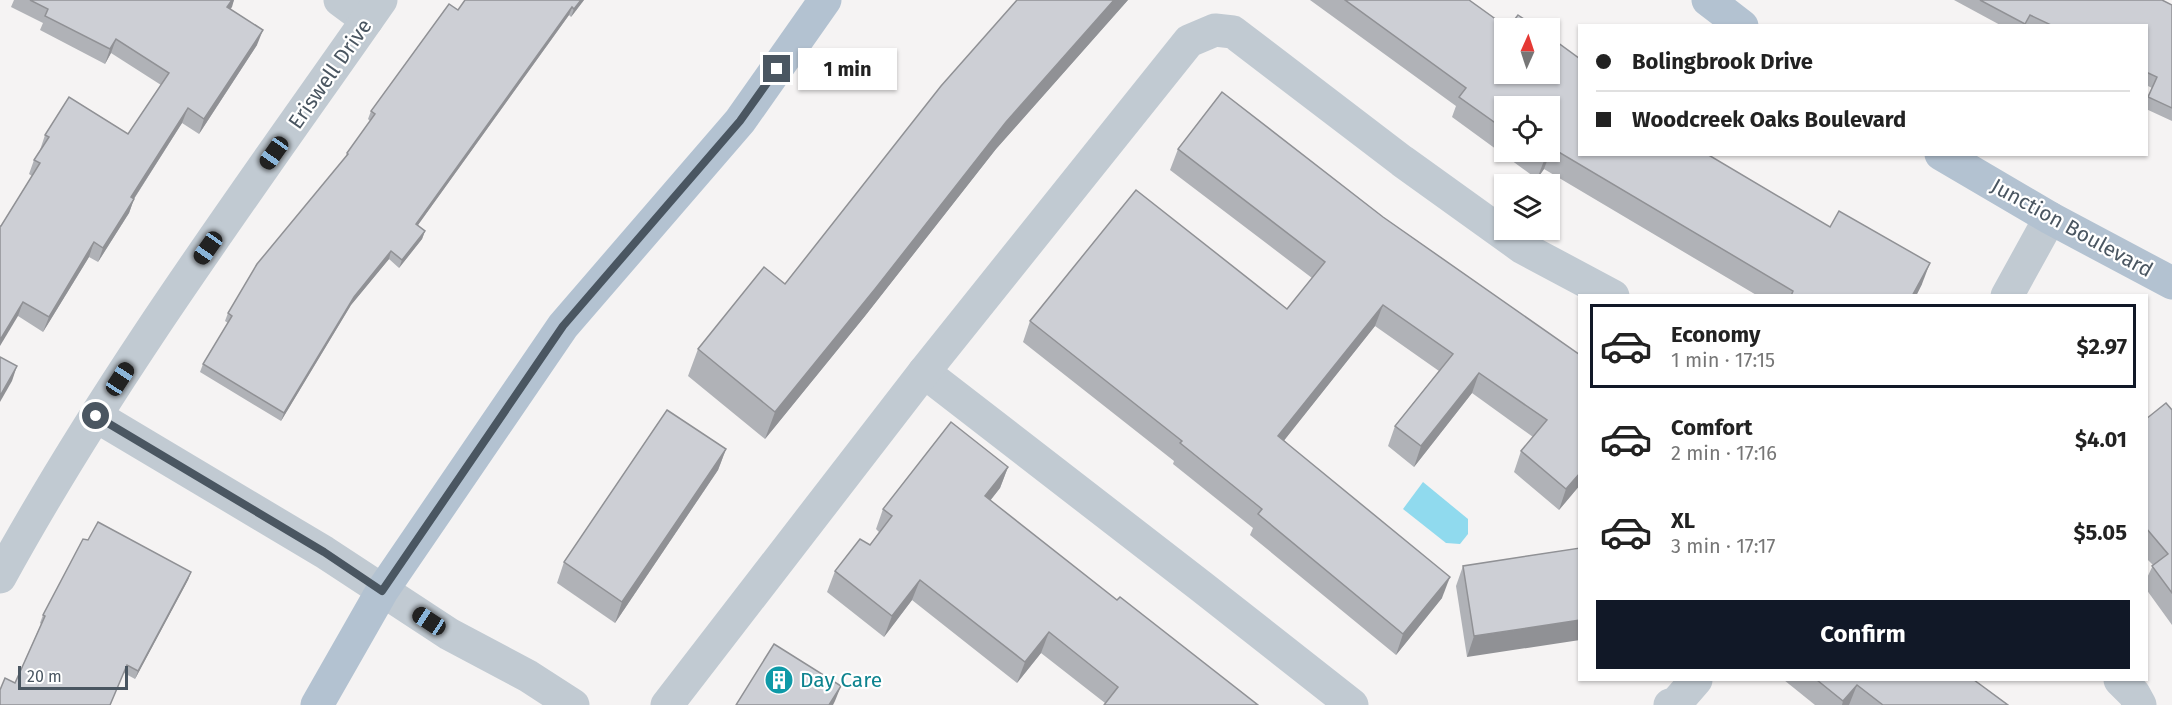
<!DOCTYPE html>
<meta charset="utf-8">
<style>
body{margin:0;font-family:"Fira Sans",sans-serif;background:#f6f6f6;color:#222;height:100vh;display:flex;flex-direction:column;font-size:22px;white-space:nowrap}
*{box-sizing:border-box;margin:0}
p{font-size:20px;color:#767676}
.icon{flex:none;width:33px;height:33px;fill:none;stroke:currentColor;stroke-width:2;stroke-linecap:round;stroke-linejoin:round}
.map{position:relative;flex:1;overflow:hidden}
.details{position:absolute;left:1578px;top:294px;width:570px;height:387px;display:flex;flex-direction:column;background:#fff;border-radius:0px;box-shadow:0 2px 4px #0004}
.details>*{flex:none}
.hud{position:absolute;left:1578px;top:24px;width:570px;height:132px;border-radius:0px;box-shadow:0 2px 4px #0004;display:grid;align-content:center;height:132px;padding:0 18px;background:#fff}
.needle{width:39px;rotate:3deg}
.controls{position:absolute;left:1494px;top:18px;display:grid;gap:12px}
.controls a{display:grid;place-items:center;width:66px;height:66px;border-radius:0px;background:#fff;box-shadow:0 2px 4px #0004;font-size:30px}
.scale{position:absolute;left:18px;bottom:15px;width:110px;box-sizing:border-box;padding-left:6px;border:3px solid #4a5661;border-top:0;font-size:16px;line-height:21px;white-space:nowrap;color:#4a5661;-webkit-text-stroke:4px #fff;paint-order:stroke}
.end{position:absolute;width:27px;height:27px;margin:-14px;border:8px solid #4a5661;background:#fff;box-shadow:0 0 0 3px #fff}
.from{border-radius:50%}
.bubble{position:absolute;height:42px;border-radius:0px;background:#fff;box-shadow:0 2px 4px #0004;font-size:20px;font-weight:700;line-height:42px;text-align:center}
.car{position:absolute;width:18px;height:36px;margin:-18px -9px;border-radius:8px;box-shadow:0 0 4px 2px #0007;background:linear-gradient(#222 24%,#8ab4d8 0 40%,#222 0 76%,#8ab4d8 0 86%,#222 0)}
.hud b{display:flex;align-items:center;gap:21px;height:57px;font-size:22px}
.hud b+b{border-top:2px solid #e0e0e0}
.hud i{width:15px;height:15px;background:#222}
ul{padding:10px 0 0;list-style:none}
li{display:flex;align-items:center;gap:18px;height:84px;margin:0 12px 9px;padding:0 6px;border:3px solid transparent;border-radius:0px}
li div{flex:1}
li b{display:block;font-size:22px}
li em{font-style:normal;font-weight:700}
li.on{border-color:#111827}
li>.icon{width:54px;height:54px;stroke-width:1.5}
.cta{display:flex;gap:12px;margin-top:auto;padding:12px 18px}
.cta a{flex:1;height:69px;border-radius:0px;background:#111827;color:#fff;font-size:24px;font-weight:700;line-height:69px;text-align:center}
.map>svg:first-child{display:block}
.water{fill:#90daee}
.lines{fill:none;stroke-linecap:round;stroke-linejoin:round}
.minor{stroke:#c1cad2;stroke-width:33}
.major{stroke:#b3c2d1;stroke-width:33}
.wall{fill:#b0b2b7;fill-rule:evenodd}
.shaded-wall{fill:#909195}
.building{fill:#cdcfd5;stroke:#909195;stroke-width:1.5}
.route{stroke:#4a5661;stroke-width:8}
.labels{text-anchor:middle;stroke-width:4.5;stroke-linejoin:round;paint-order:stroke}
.street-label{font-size:21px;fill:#4a5661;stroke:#fff}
.culture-label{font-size:21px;fill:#0d838f;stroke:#fff;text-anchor:start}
</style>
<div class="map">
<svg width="2172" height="705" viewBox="0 0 2172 705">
<rect width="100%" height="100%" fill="#f5f3f3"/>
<!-- water -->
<path class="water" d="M1423,482L1468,519V534L1460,544L1446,543L1403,509Z"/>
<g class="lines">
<!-- minor -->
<g class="minor">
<path d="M340,0L367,20"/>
<path d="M2007,296L2050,218"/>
<path d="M924,372L1202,587L1352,705"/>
<path d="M96,416L324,552L449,634L528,676L573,705"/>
<path d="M0,577C111,375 249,189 381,0"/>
<path d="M2120,680L2134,694L2140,705"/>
<path d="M667,705L924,372L1189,41L1215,30L1233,32L1402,161L1523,248L1613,296"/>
<path d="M1670,705L1676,703L1696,680"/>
</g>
<!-- major -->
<g class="major">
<path d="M1708,0L1742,26"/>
<path d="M1941,154L2050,218L2172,283"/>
<path d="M317,705L382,591L563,326L740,121L825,0"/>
</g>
</g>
<!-- wall -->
<g class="wall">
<path d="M14,0H234L230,9L257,45L199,134L182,123L134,199L129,213L98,262L89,257L43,332L18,316L1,226L32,176L29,174L34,160L40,150L45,135L128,134L161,85L111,53L105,64L40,30L43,23L11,7Z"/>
<path d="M584,0L571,17L569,15L417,226L425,231L422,239L399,268L389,259L351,305L281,421L200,372L203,364L228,323L225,321L228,313L345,158L347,153L370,121L368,119L371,111L458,10Z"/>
<path d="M1017,0H1128L996,149L865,316L765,439L688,376L698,349L785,284Z"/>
<path d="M1310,0H1469L1580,154L1922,284L1916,296H1758L1544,169L1537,179L1452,117L1456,106ZM1504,106L1550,152H1504Z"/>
<path d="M1954,0H2162L2172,5V121L2146,109V101L2152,88L2146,85V26H2002Z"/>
<path d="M1178,149L1383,217L1580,355V485L1559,510L1514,472L1521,451L1533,437L1472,393L1414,467L1388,446L1395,426L1439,371L1375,326L1284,440L1442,598L1396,655L1250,535L1253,528L1173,464L1174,461L1023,342L1030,321L1287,309L1312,278L1170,170Z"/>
<path d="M2172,410V625L2146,589V580L2153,565L2146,558V419Z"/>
<path d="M726,449L718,470L615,623L557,583L564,562Z"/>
<path d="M1008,467L1000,488L990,501L1117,600L1258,705L1105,703L1041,653L1017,683L912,600L884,637L827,592L835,571L870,545L879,532L876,529L883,509Z"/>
<path d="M1580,548L1467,657L1456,586L1463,566Z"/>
<path d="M191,572L188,580L135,679L124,673L15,683L41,624L40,623L43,615Z"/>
<path d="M1784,680H1974L2008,705H1815Z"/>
</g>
<!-- shaded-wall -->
<g class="shaded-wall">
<path d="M232,0H234L232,7L222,21L227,7Z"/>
<path d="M581,0H584L571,17L574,9Z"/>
<path d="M1114,0H1128L996,149L865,316L765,439L775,412L1006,122Z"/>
<path d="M572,7L569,15L413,232L416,224Z"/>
<path d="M263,30L257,45L199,134L204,119Z"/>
<path d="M116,39L111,53L105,64L110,49Z"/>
<path d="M188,108L182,123L126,211L131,197Z"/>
<path d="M1552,148L1544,169L1537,179L1545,158Z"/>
<path d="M134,199L129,213L98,262L103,248Z"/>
<path d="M425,231L422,239L399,268L402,260Z"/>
<path d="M94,242L89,257L43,332L49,317Z"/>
<path d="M391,251L389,259L351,305L281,421L284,413L354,297Z"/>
<path d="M1930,263L1922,284L1916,296H1912Z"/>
<path d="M23,302L18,316L0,346V340Z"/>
<path d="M1383,305L1375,326L1271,457L1278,436Z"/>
<path d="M17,366L12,381L0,402V396Z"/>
<path d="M1479,373L1472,393L1414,467L1421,446Z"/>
<path d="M726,449L718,470L615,623L622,602Z"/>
<path d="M1008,467L1000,488L977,517L985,496Z"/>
<path d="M1580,473V485L1559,510L1566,489Z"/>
<path d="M191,572L188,580L135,679L138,671Z"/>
<path d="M1450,577L1442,598L1396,655L1403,634Z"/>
<path d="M920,580L912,600L884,637L892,616Z"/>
<path d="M1580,620V640L1467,657L1474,636Z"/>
<path d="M1049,632L1041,653L1017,683L1025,662Z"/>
<path d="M1857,685L1849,705H1842L1843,701Z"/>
<path d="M841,686L835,701L833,705H829Z"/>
</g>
<!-- building -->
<g class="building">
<path d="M30,0H232L227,7L263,30L204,119L188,108L131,197L134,199L103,248L94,242L49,317L23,302L0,340V226H1L40,163L34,160L49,137L45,135L69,97L128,134L169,73L116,39L110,49L45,16L48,9Z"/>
<path d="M465,0H581L574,9L572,7L416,224L425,231L402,260L391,251L354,297L284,413L203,364L232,316L228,313L257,264L348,154L347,153L375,114L371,111L449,4L458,10Z"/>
<path d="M1017,0H1114L1006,122L875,289L775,412L698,349L764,267L785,284L941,86Z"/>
<path d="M1345,0H1469L1508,28H1504V74H1550V37L1580,59V154H1707L1830,227L1839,211L1930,263L1912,296H1791L1793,291L1552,148L1550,151V106H1504V129L1459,97L1466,88Z"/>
<path d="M1980,0H2162L2172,5V108L2148,97L2157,77L2146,72V26H2053L2030,15L2025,24Z"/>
<path d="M1518,15L1537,28H1508Z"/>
<path d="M1222,92L1383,217L1580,355V473L1566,489L1521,451L1547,420L1479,373L1421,446L1395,426L1453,354L1383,305L1278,436L1450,577L1403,634L1258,514L1262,509L1180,443L1182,441L1030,321L1136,190L1287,309L1325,262L1178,149Z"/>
<path d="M1536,152H1549L1545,158Z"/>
<path d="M0,357L17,366L0,396Z"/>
<path d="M2166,403L2172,410V593L2152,566L2168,554L2146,528V419Z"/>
<path d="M667,410L726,449L622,602L564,562Z"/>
<path d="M951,422L1008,467L985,496L1117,600L1120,597L1258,705H1104L1118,687L1049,632L1025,662L920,580L892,616L835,571L860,539L870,545L892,516L883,509Z"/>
<path d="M98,522L191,572L138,671L127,665L110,705H0V690L5,678L15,683L45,616L43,615L83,539L88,540Z"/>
<path d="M1580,548V620L1474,636L1463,566Z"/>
<path d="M774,644L841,686L829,705H736Z"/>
<path d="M1817,680H1974L2008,705H1883L1857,685L1843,701Z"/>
</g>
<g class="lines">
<!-- route -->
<path class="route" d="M96,416L324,552L382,591L563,326L740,121L777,69"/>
</g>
<!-- icons -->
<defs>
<g id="building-disc" transform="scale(1.5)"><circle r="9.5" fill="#0f9aa8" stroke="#fff"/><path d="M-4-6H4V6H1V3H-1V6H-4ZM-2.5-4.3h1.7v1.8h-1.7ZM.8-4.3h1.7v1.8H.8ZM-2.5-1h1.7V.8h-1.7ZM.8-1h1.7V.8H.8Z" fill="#fff"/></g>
</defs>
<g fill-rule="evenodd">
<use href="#building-disc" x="779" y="680"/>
</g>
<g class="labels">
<!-- street labels -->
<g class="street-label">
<text transform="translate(330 74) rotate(-55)" y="7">Eriswell Drive</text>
<text transform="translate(2072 228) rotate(29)" y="7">Junction Boulevard</text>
</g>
<!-- culture labels -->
<g class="culture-label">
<text x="800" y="687">Day Care</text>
</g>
</g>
</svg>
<div class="controls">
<a><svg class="needle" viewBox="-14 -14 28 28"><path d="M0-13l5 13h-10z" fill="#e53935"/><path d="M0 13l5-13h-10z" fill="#767676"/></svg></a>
<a><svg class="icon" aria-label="locate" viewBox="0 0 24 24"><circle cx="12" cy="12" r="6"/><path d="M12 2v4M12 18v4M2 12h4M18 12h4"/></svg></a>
<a><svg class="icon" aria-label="layers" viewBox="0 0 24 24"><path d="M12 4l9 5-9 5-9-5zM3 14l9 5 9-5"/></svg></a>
</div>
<div class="scale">20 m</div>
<i class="end from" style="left:96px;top:416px"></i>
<i class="end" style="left:777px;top:69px"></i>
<div class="bubble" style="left:798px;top:48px;width:99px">1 min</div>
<i class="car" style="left:274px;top:153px;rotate:215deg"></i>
<i class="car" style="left:208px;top:248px;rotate:215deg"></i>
<i class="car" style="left:120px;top:379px;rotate:33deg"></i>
<i class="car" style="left:429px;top:621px;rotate:303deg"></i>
<div class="hud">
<b><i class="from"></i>Bolingbrook Drive</b>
<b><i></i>Woodcreek Oaks Boulevard</b>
</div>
<section class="details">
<ul>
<li class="on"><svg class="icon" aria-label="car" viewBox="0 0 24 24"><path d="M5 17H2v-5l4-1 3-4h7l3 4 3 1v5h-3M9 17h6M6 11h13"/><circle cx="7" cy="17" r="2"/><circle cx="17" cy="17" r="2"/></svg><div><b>Economy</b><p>1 min · 17:15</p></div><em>$2.97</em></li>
<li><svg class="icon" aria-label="car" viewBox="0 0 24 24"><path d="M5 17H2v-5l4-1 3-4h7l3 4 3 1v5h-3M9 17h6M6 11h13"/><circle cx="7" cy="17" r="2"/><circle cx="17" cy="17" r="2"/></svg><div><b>Comfort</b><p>2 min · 17:16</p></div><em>$4.01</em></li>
<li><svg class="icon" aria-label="car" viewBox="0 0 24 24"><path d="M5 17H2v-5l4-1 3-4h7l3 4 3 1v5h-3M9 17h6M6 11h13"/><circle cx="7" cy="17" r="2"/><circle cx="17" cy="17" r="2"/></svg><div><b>XL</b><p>3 min · 17:17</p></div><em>$5.05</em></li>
</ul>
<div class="cta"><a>Confirm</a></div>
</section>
</div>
